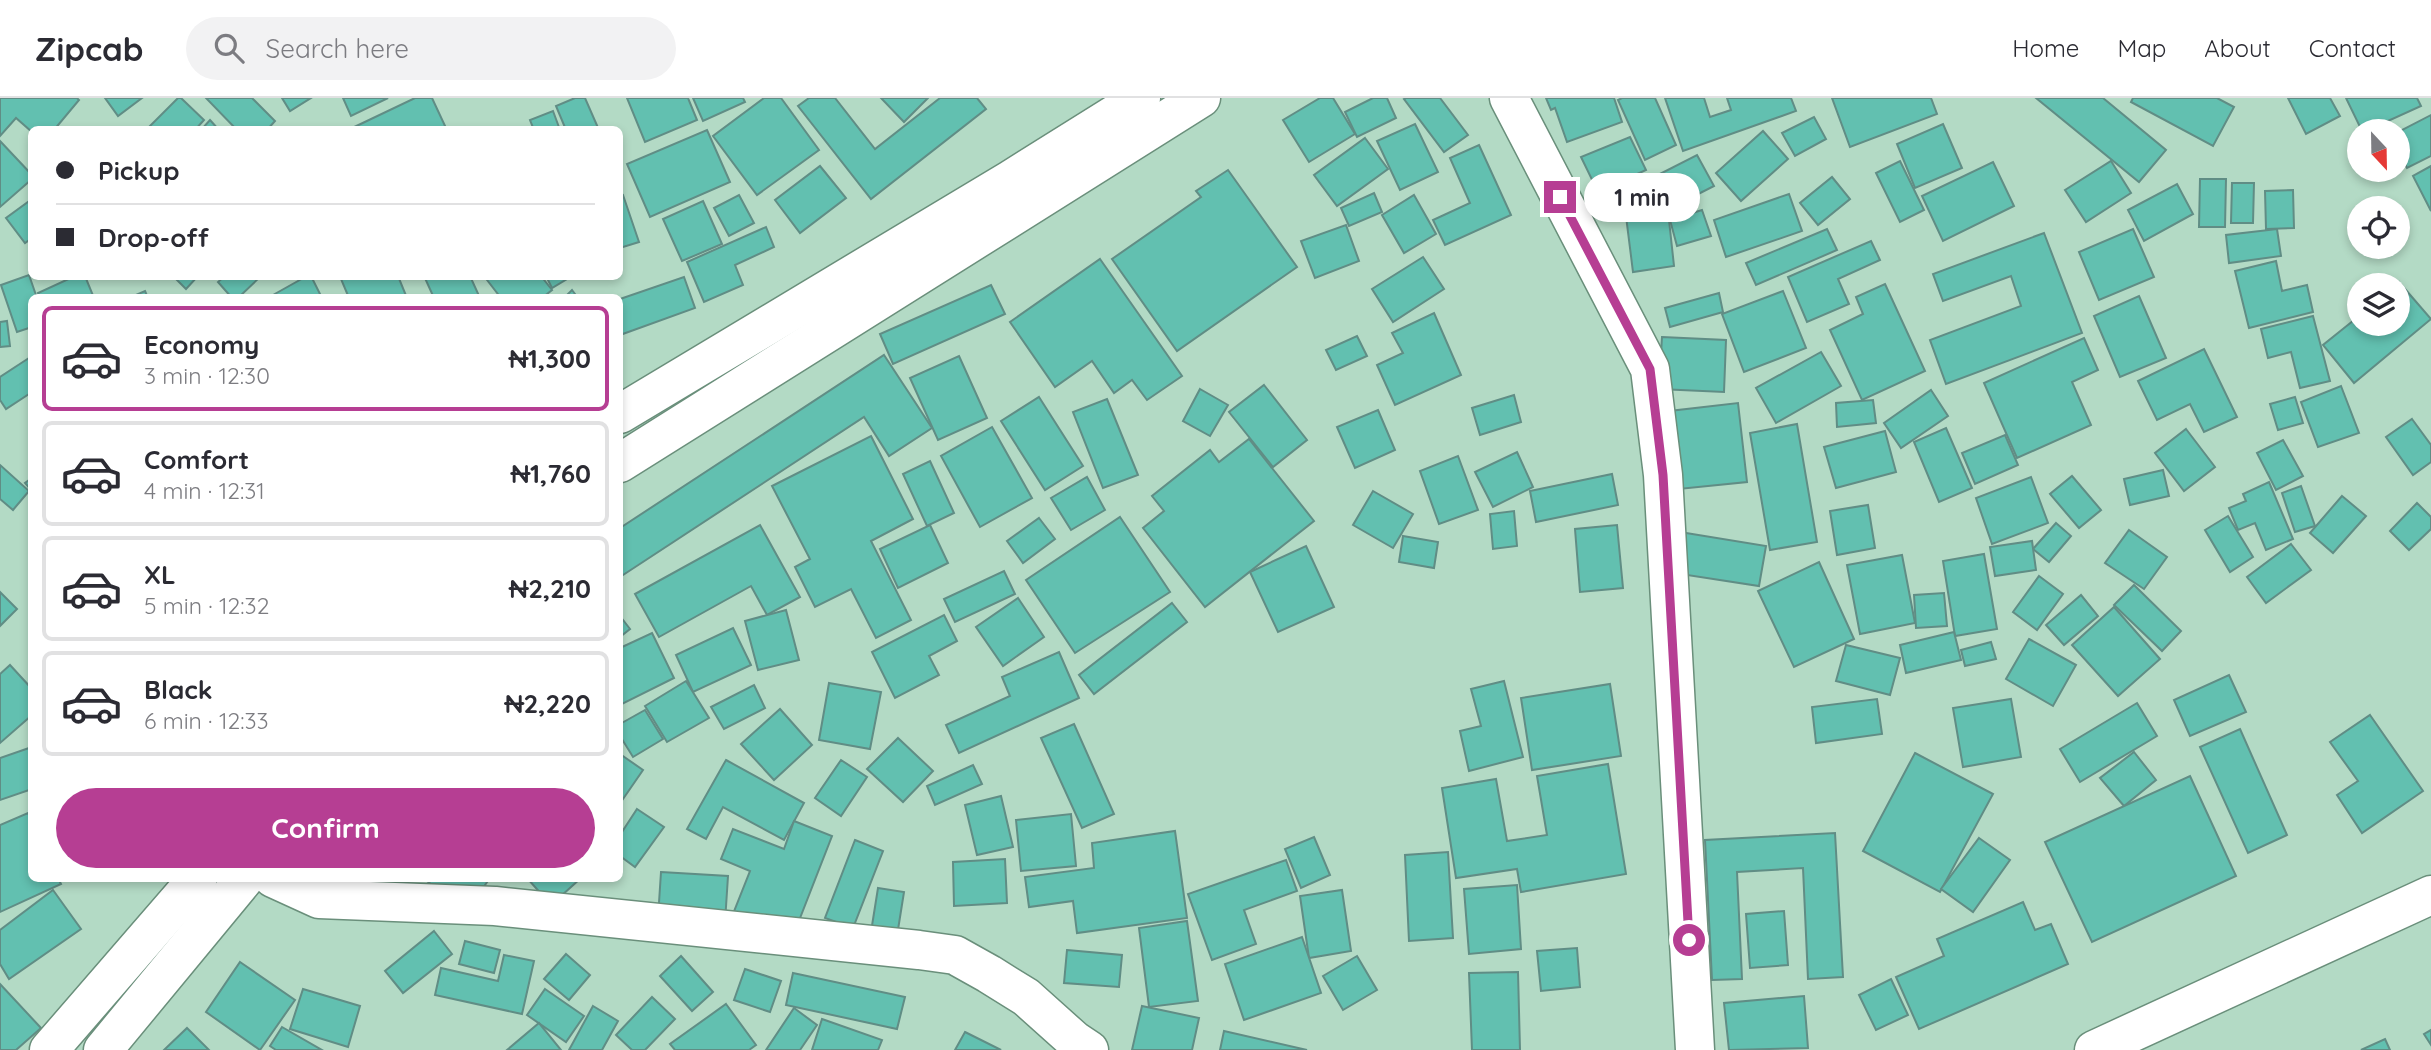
<!DOCTYPE html>
<meta charset="utf-8">
<style>
body{margin:0;font-family:Quicksand,sans-serif;background:#f2f2f3;color:#2b2b33;height:100vh;display:flex;flex-direction:column;font-size:26px;white-space:nowrap}
*{box-sizing:border-box;margin:0}
p{font-size:23px;color:#7c7c81}
.icon{flex:none;width:38px;height:38px;fill:none;stroke:currentColor;stroke-width:2;stroke-linecap:round;stroke-linejoin:round}
.map{position:relative;flex:1;overflow:hidden}
.panel{position:absolute;left:28px;top:196px;width:595px;height:588px;display:flex;flex-direction:column;background:#fff;border-radius:10px;box-shadow:0 4px 10px #0003}
.panel>*{flex:none}
.hud{position:absolute;left:28px;top:28px;width:595px;height:154px;border-radius:10px;box-shadow:0 4px 10px #0003;display:grid;align-content:center;height:154px;padding:0 28px;background:#fff}
.needle{width:46px;rotate:158deg}
.fabs{position:absolute;left:2347px;top:21px;display:grid;gap:14px}
.fabs a{display:grid;place-items:center;width:63px;height:63px;border-radius:50%;background:#fff;box-shadow:0 4px 10px #0003;font-size:35px}
.end{position:absolute;width:32px;height:32px;margin:-16px;border:9px solid #b63e93;background:#fff;box-shadow:0 0 0 4px #fff}
.from{border-radius:50%}
.bubble{position:absolute;height:49px;border-radius:24px;background:#fff;box-shadow:0 4px 10px #0003;font-size:23px;font-weight:800;line-height:49px;text-align:center}
.hud b{display:flex;align-items:center;gap:24px;height:66px;font-size:26px}
.hud b+b{border-top:2px solid #e1e1e2}
.hud i{width:18px;height:18px;background:#2b2b33}
ul{padding:12px 0 0;list-style:none}
li{display:flex;align-items:center;gap:21px;height:105px;margin:0 14px 10px;padding:0 14px;border:4px solid #e1e1e2;border-radius:10px}
li div{flex:1}
li b{display:block;font-size:26px}
li em{font-style:normal;font-weight:800}
li.current{border-color:#b63e93}
li>.icon{width:63px;height:63px;stroke-width:1.5}
.action{display:flex;gap:14px;margin-top:auto;padding:14px 28px}
.action a{flex:1;height:80px;border-radius:42px;background:#b63e93;color:#fff;font-size:28px;font-weight:800;line-height:80px;text-align:center}
header{display:flex;align-items:center;gap:42px;box-sizing:border-box;height:98px;padding:0 35px;background:#fff;border-bottom:2px solid #e1e1e2}
header strong{font-size:33px}
nav{display:flex;gap:38px;margin-inline-start:auto;font-size:24px}
.search{width:490px;height:63px;background:#f2f2f3;display:flex;align-items:center;gap:18px;box-sizing:border-box;padding:0 24px;border-radius:38px;color:#7c7c81;font-size:26px}
.map>svg:first-child{display:block}
.building{fill:#62c0b0;stroke:#608d85;stroke-width:2}
.lines{fill:none;stroke-linecap:round;stroke-linejoin:round}
.minor-casing{stroke:#6a8f7b;stroke-width:41}
.minor{stroke:#fff;stroke-width:38}
.route{stroke:#b63e93;stroke-width:9}
</style>
<header>
<strong>Zipcab</strong>
<div class="search"><svg class="icon" aria-label="search" viewBox="0 0 24 24"><circle cx="10" cy="10" r="6"/><path d="M15 15l6 6"/></svg>Search here</div>
<nav><a>Home</a><a>Map</a><a>About</a><a>Contact</a></nav>
</header>
<div class="map">
<svg width="2431" height="952" viewBox="0 0 2431 952">
<rect width="100%" height="100%" fill="#b3dac5"/>
<!-- building -->
<g class="building">
<path d="M0,0H77L79,2L54,32H32V34L16,20L0,38Z"/>
<path d="M105,0H142L118,18Z"/>
<path d="M178,0H181L204,22L195,32H146Z"/>
<path d="M206,0H252L275,23L267,32H237Z"/>
<path d="M282,0H311L290,13Z"/>
<path d="M343,0H388L351,18Z"/>
<path d="M415,0H432L446,30L348,32Z"/>
<path d="M575,0H585L599,32H566L556,8Z"/>
<path d="M627,0H688L697,22L645,44Z"/>
<path d="M693,0H743L745,4L703,23Z"/>
<path d="M764,0H781L819,52L757,97L713,38Z"/>
<path d="M809,0H835L875,51L940,0H977L986,11L871,101L798,8Z"/>
<path d="M881,0H928L904,24Z"/>
<path d="M1320,0H1333L1355,36L1309,64L1283,22Z"/>
<path d="M1373,0H1387L1396,20L1357,39L1345,14Z"/>
<path d="M1406,0H1440L1468,37L1444,54L1404,1Z"/>
<path d="M1546,0H1614L1622,24L1567,44L1555,10L1551,12Z"/>
<path d="M1622,0H1655L1676,47L1645,62L1618,2Z"/>
<path d="M1665,0H1704L1710,19L1731,12L1727,0H1791L1796,13L1683,53Z"/>
<path d="M1832,0H1931L1937,16L1850,49Z"/>
<path d="M2036,0H2103L2166,52L2139,84Z"/>
<path d="M2133,0H2217L2234,9L2213,48L2131,4Z"/>
<path d="M2288,0H2330L2340,18L2306,36Z"/>
<path d="M2346,0H2417L2421,8L2366,33H2362Z"/>
<path d="M553,13L560,32H534L530,22Z"/>
<path d="M2431,17V58L2407,70L2398,53V34Z"/>
<path d="M1814,19L1826,41L1795,58L1782,35Z"/>
<path d="M210,22L219,32H201Z"/>
<path d="M1415,26L1438,74L1400,92L1377,43Z"/>
<path d="M1943,26L1962,70L1915,90L1897,46Z"/>
<path d="M707,32L730,84L650,119L627,66Z"/>
<path d="M1763,33L1788,61L1741,103L1716,75Z"/>
<path d="M1630,39L1646,72L1598,94L1581,59Z"/>
<path d="M1365,40L1388,71L1337,108L1314,77Z"/>
<path d="M0,43L32,77V81L0,109Z"/>
<path d="M1479,47L1511,117L1445,147L1433,122L1470,105L1450,60Z"/>
<path d="M1697,57L1714,88L1669,111L1652,80Z"/>
<path d="M1900,63L1924,112L1900,124L1876,75Z"/>
<path d="M2111,63L2131,95L2086,124L2065,92Z"/>
<path d="M1993,64L2014,108L1943,143L1922,98Z"/>
<path d="M820,68L846,100L800,135L775,102Z"/>
<path d="M2431,68V113L2413,78Z"/>
<path d="M1228,72L1297,169L1177,253L1112,161L1201,99L1196,93Z"/>
<path d="M1832,79L1850,101L1818,127L1800,105Z"/>
<path d="M2200,81H2226L2225,129H2199Z"/>
<path d="M2232,85H2254L2253,125H2231Z"/>
<path d="M2177,86L2193,116L2144,143L2128,112Z"/>
<path d="M2293,92L2294,130L2266,131L2265,93Z"/>
<path d="M1374,95L1382,114L1349,128L1341,110Z"/>
<path d="M1789,96L1802,133L1726,159L1714,122Z"/>
<path d="M623,97L639,144L620,150V98Z"/>
<path d="M739,97L754,125L729,138L714,110Z"/>
<path d="M1414,97L1436,136L1404,155L1382,117Z"/>
<path d="M32,101V140L25,145L6,120Z"/>
<path d="M703,103L722,146L682,163L663,121Z"/>
<path d="M1702,112L1711,138L1677,148L1670,122Z"/>
<path d="M1668,113L1674,168L1633,174L1626,118Z"/>
<path d="M1346,127L1359,163L1315,180L1301,143Z"/>
<path d="M766,129L774,149L735,167L743,187L704,204L687,164Z"/>
<path d="M1827,131L1837,152L1756,187L1746,165Z"/>
<path d="M2133,131L2154,179L2099,202L2079,154Z"/>
<path d="M2277,131L2281,158L2229,165L2226,137Z"/>
<path d="M2044,135L2082,235L1946,286L1930,242L2021,208L2011,178L1943,203L1933,176Z"/>
<path d="M1871,143L1880,162L1838,181L1849,206L1807,224L1788,179Z"/>
<path d="M1423,159L1444,191L1393,224L1372,191Z"/>
<path d="M1100,161L1182,278L1147,302L1132,282L1114,295L1092,263L1055,289L1010,224Z"/>
<path d="M2276,163L2282,193L2307,187L2313,214L2249,230L2235,173Z"/>
<path d="M29,177L37,200H32V229L17,234L1,187Z"/>
<path d="M75,178H85L94,200H40L38,195Z"/>
<path d="M173,178H198L186,191Z"/>
<path d="M225,178H261L238,200H232L218,184Z"/>
<path d="M307,178H311L322,200H275L273,197Z"/>
<path d="M347,178H398L407,200H349L341,181Z"/>
<path d="M424,178H470L480,200H434Z"/>
<path d="M484,178H541L552,192L542,200H501Z"/>
<path d="M546,178H572L552,190Z"/>
<path d="M684,179L695,210L620,237V201Z"/>
<path d="M2399,184L2431,221L2354,285L2323,247L2359,218V226H2398V187H2396Z"/>
<path d="M1885,186L1925,273L1862,302L1830,232L1863,216L1856,199Z"/>
<path d="M991,187L1005,216L893,266L880,236Z"/>
<path d="M572,192L578,200H564Z"/>
<path d="M145,193L148,200H129Z"/>
<path d="M1783,193L1806,250L1744,274L1722,216Z"/>
<path d="M1719,195L1723,214L1670,229L1665,210Z"/>
<path d="M2139,198L2166,260L2120,279L2094,218Z"/>
<path d="M1434,215L1461,277L1395,307L1377,267L1403,255L1392,235Z"/>
<path d="M2313,218L2330,283L2300,290L2291,254L2268,260L2261,231Z"/>
<path d="M7,223L10,248L0,249V224Z"/>
<path d="M1357,238L1367,258L1336,272L1326,252Z"/>
<path d="M1662,239L1726,242L1724,294L1659,291Z"/>
<path d="M2084,240L2098,272L2072,284L2091,327L2017,360L1984,285Z"/>
<path d="M2204,251L2237,319L2204,334L2190,306L2157,322L2138,283Z"/>
<path d="M1821,254L1841,288L1776,325L1756,290Z"/>
<path d="M884,257L932,330L889,358L864,319L620,479V430Z"/>
<path d="M32,258V294L6,311L0,302V279Z"/>
<path d="M959,258L987,320L938,342L910,280Z"/>
<path d="M1264,287L1307,342L1273,369L1229,314Z"/>
<path d="M2341,288L2359,335L2318,349L2301,304Z"/>
<path d="M1200,291L1228,307L1210,338L1183,323Z"/>
<path d="M1931,292L1948,318L1901,350L1884,325Z"/>
<path d="M1514,297L1521,324L1480,337L1472,310Z"/>
<path d="M1039,299L1083,368L1045,392L1001,323Z"/>
<path d="M2295,299L2303,325L2278,332L2270,306Z"/>
<path d="M1107,301L1138,377L1103,390L1073,314Z"/>
<path d="M1873,302L1876,325L1837,329L1836,305Z"/>
<path d="M1738,305L1747,384L1669,392L1661,314Z"/>
<path d="M1378,312L1395,352L1355,370L1337,329Z"/>
<path d="M2412,321L2431,347V364L2413,377L2386,339Z"/>
<path d="M1797,326L1817,444L1770,452L1750,335Z"/>
<path d="M992,329L1032,400L980,429L941,358Z"/>
<path d="M1946,330L1972,390L1939,404L1914,344Z"/>
<path d="M2186,331L2215,369L2184,393L2155,355Z"/>
<path d="M1885,333L1896,374L1836,390L1824,349Z"/>
<path d="M2005,337L2018,367L1975,386L1962,355Z"/>
<path d="M871,338L913,421L871,443L911,522L876,540L851,491L815,509L795,469L810,461L772,388Z"/>
<path d="M1249,341L1314,423L1205,509L1143,430L1164,413L1152,398L1210,352L1219,364Z"/>
<path d="M2283,342L2303,378L2276,392L2257,355Z"/>
<path d="M1517,354L1533,389L1493,409L1475,374Z"/>
<path d="M1458,358L1478,412L1439,426L1420,373Z"/>
<path d="M930,363L954,415L927,428L903,376Z"/>
<path d="M0,367L29,393L13,412L0,401Z"/>
<path d="M2163,372L2169,398L2130,407L2124,381Z"/>
<path d="M1612,376L1618,407L1536,424L1530,393Z"/>
<path d="M2072,378L2101,412L2079,430L2050,396Z"/>
<path d="M1087,379L1105,412L1071,432L1051,400Z"/>
<path d="M2031,379L2048,425L1992,446L1976,400Z"/>
<path d="M32,380V393L25,385Z"/>
<path d="M2269,384L2293,441L2266,452L2255,425L2238,432L2229,410L2246,403L2243,396Z"/>
<path d="M2301,388L2315,428L2295,434L2282,395Z"/>
<path d="M1373,393L1413,416L1393,450L1353,427Z"/>
<path d="M2342,398L2366,418L2333,455L2310,435Z"/>
<path d="M2417,405L2431,419V431L2409,452L2390,433Z"/>
<path d="M1868,407L1875,450L1837,457L1830,413Z"/>
<path d="M1514,413L1517,448L1493,451L1490,416Z"/>
<path d="M2228,418L2253,459L2230,474L2205,432Z"/>
<path d="M1120,419L1170,494L1075,555L1026,482Z"/>
<path d="M1039,420L1055,441L1023,465L1007,443Z"/>
<path d="M2056,425L2071,438L2049,464L2033,451Z"/>
<path d="M760,427L800,499L767,517L751,488L659,539L635,496Z"/>
<path d="M930,427L948,465L898,490L880,451Z"/>
<path d="M1617,427L1623,490L1580,494L1575,431Z"/>
<path d="M2129,432L2167,459L2144,491L2105,465Z"/>
<path d="M1680,434L1766,448L1759,488L1674,475Z"/>
<path d="M1403,438L1438,444L1434,470L1399,464Z"/>
<path d="M2032,443L2036,472L1995,478L1990,449Z"/>
<path d="M2291,446L2311,472L2266,505L2247,479Z"/>
<path d="M1306,448L1334,509L1278,534L1250,474Z"/>
<path d="M1984,456L1997,531L1955,538L1943,463Z"/>
<path d="M1902,457L1915,525L1860,536L1847,467Z"/>
<path d="M1819,464L1854,541L1794,569L1758,493Z"/>
<path d="M1004,473L1015,496L955,524L944,501Z"/>
<path d="M2039,478L2063,496L2037,532L2013,514Z"/>
<path d="M2134,487L2181,533L2162,553L2114,507Z"/>
<path d="M0,494L17,511L0,528Z"/>
<path d="M1944,495L1947,528L1916,530L1914,497Z"/>
<path d="M2081,497L2098,518L2064,547L2046,527Z"/>
<path d="M1018,500L1044,539L1003,568L976,529Z"/>
<path d="M1172,505L1187,524L1094,596L1079,577Z"/>
<path d="M2114,509L2160,561L2118,598L2072,547Z"/>
<path d="M786,512L799,562L758,572L745,523Z"/>
<path d="M944,517L957,543L929,558L939,577L895,600L872,554Z"/>
<path d="M620,518L630,531L620,539Z"/>
<path d="M733,530L751,567L693,594L676,557Z"/>
<path d="M1954,534L1961,562L1906,575L1900,547Z"/>
<path d="M652,535L674,580L620,607V550Z"/>
<path d="M2029,541L2076,567L2053,608L2006,581Z"/>
<path d="M1991,544L1996,561L1965,568L1961,552Z"/>
<path d="M1846,547L1900,560L1890,597L1836,583Z"/>
<path d="M1059,554L1079,600L959,655L946,627L1010,598L1002,579Z"/>
<path d="M10,567L32,591V617L0,645V576Z"/>
<path d="M2229,577L2246,614L2190,638L2174,602Z"/>
<path d="M686,583L709,620L667,644L645,608Z"/>
<path d="M1504,583L1523,659L1469,673L1460,633L1481,628L1471,591Z"/>
<path d="M829,585L881,594L870,651L819,642Z"/>
<path d="M1610,586L1621,658L1532,672L1521,600Z"/>
<path d="M754,587L765,610L724,631L711,609Z"/>
<path d="M1877,601L1882,636L1816,645L1812,609Z"/>
<path d="M2011,601L2021,659L1963,669L1953,610Z"/>
<path d="M2137,605L2157,638L2080,684L2060,651Z"/>
<path d="M780,611L812,647L774,682L741,646Z"/>
<path d="M645,612L663,641L633,659L620,638V626Z"/>
<path d="M2370,617L2423,693L2362,735L2337,697L2358,683L2330,644Z"/>
<path d="M1074,626L1114,716L1082,730L1041,640Z"/>
<path d="M2240,631L2287,737L2248,755L2200,649Z"/>
<path d="M898,640L933,673L903,704L867,671Z"/>
<path d="M32,649V691L0,702V660Z"/>
<path d="M2134,654L2156,682L2124,708L2100,680Z"/>
<path d="M1915,655L1993,696L1940,794L1863,753Z"/>
<path d="M620,656L643,672L623,701L620,698Z"/>
<path d="M726,662L804,705L784,742L723,709L706,741L687,731Z"/>
<path d="M841,662L867,679L841,718L815,700Z"/>
<path d="M1608,666L1626,776L1521,794L1517,771L1456,780L1442,690L1496,681L1507,743L1547,737L1537,678Z"/>
<path d="M973,667L982,686L935,707L927,688Z"/>
<path d="M2190,678L2236,778L2092,844L2045,744Z"/>
<path d="M1001,698L1013,749L977,757L965,707Z"/>
<path d="M637,711L664,729L635,769L620,758V737Z"/>
<path d="M28,715L32,723V780H58L61,786L0,814V727Z"/>
<path d="M1071,716L1076,768L1021,773L1016,722Z"/>
<path d="M794,723L832,738L793,838L733,816L750,773L721,761L733,731L784,751Z"/>
<path d="M1175,733L1187,820L1077,835L1073,803L1029,809L1025,779L1094,770L1092,745Z"/>
<path d="M1835,735L1843,879L1808,881L1803,770L1737,774L1742,881L1712,882L1705,742Z"/>
<path d="M1314,739L1330,777L1301,790L1285,751Z"/>
<path d="M1979,740L2010,762L1973,814L1941,791Z"/>
<path d="M855,742L883,753L853,830L825,820Z"/>
<path d="M1448,754L1453,840L1409,843L1405,757Z"/>
<path d="M1005,761L1007,805L954,808L953,764Z"/>
<path d="M1286,762L1297,793L1244,812L1256,846L1212,862L1188,796Z"/>
<path d="M661,774L728,778L725,824L658,820Z"/>
<path d="M350,780H378L369,794Z"/>
<path d="M423,780H490L475,801L449,800Z"/>
<path d="M527,780H581L551,807Z"/>
<path d="M1517,787L1521,851L1469,856L1464,791Z"/>
<path d="M878,790L904,794L897,838L871,834Z"/>
<path d="M53,792L81,831L9,881L0,866V832Z"/>
<path d="M1342,792L1351,853L1309,860L1300,798Z"/>
<path d="M2023,804L2035,832L2051,826L2068,866L1919,931L1896,879L1944,858L1937,841Z"/>
<path d="M1784,813L1788,867L1750,870L1746,816Z"/>
<path d="M1187,823L1198,903L1149,909L1139,830Z"/>
<path d="M434,833L452,856L403,895L385,873Z"/>
<path d="M1302,839L1321,895L1244,922L1225,866Z"/>
<path d="M465,843L500,852L494,875L459,866Z"/>
<path d="M1577,850L1580,889L1541,893L1537,853Z"/>
<path d="M1067,852L1122,857L1119,889L1064,885Z"/>
<path d="M566,856L590,877L569,902L544,881Z"/>
<path d="M504,857L534,863L522,916L435,897L441,870L498,883Z"/>
<path d="M681,858L713,894L692,913L660,878Z"/>
<path d="M1357,858L1377,892L1343,912L1323,878Z"/>
<path d="M240,864L295,902L260,952L206,914Z"/>
<path d="M745,871L781,883L770,914L734,902Z"/>
<path d="M1518,874L1520,952H1472L1469,875Z"/>
<path d="M793,875L905,899L897,931L786,907Z"/>
<path d="M1891,881L1908,917L1876,932L1859,897Z"/>
<path d="M0,886L41,930L16,952H0Z"/>
<path d="M303,891L360,908L348,949L290,931Z"/>
<path d="M545,891L584,918L566,944L527,917Z"/>
<path d="M1804,898L1808,950L1729,952L1724,905Z"/>
<path d="M652,899L675,921L645,952H632L616,937Z"/>
<path d="M726,906L756,947L749,952H675L670,946Z"/>
<path d="M593,908L618,923L602,952H569Z"/>
<path d="M1142,908L1199,920L1192,952H1132Z"/>
<path d="M794,910L817,927L800,952H766Z"/>
<path d="M822,921L882,942L878,952H812Z"/>
<path d="M539,925L561,952H507Z"/>
<path d="M282,929L322,952H276L270,948Z"/>
<path d="M187,930L209,952H164Z"/>
<path d="M2431,932V947L2424,936Z"/>
<path d="M1224,933L1307,952H1220Z"/>
<path d="M965,934L1001,952H955Z"/>
<path d="M2385,941L2390,952H2361Z"/>
</g>
<g class="lines">
<!-- minor casing -->
<g class="minor-casing">
<g id="minor">
<path d="M1509,0L1650,271L1663,377L1695,952"/>
<path d="M620,316L1010,82L1141,0"/>
<path d="M620,365L1201,0"/>
<path d="M273,780L319,801L495,808L919,852L955,857L989,876L1026,899L1074,942L1089,952"/>
<path d="M49,952L198,780"/>
<path d="M103,952L245,780"/>
<path d="M2094,952L2431,797"/>
</g>
</g>
<!-- minor -->
<use href="#minor" class="minor"/>
</g>
<g class="lines">
<!-- route -->
<path class="route" d="M1560,99L1650,271L1663,377L1689,842"/>
</g>
</svg>
<div class="fabs">
<a><svg class="needle" viewBox="-14 -14 28 28"><path d="M0-13l5 13h-10z" fill="#e53935"/><path d="M0 13l5-13h-10z" fill="#7c7c81"/></svg></a>
<a><svg class="icon" aria-label="locate" viewBox="0 0 24 24"><circle cx="12" cy="12" r="6"/><path d="M12 2v4M12 18v4M2 12h4M18 12h4"/></svg></a>
<a><svg class="icon" aria-label="layers" viewBox="0 0 24 24"><path d="M12 4l9 5-9 5-9-5zM3 14l9 5 9-5"/></svg></a>
</div>
<i class="end from" style="left:1689px;top:842px"></i>
<i class="end" style="left:1560px;top:99px"></i>
<div class="bubble" style="left:1584px;top:75px;width:116px">1 min</div>
<div class="hud">
<b><i class="from"></i>Pickup</b>
<b><i></i>Drop-off</b>
</div>
<section class="panel">
<ul>
<li class="current"><svg class="icon" aria-label="car" viewBox="0 0 24 24"><path d="M5 17H2v-5l4-1 3-4h7l3 4 3 1v5h-3M9 17h6M6 11h13"/><circle cx="7" cy="17" r="2"/><circle cx="17" cy="17" r="2"/></svg><div><b>Economy</b><p>3 min · 12:30</p></div><em>₦1,300</em></li>
<li><svg class="icon" aria-label="car" viewBox="0 0 24 24"><path d="M5 17H2v-5l4-1 3-4h7l3 4 3 1v5h-3M9 17h6M6 11h13"/><circle cx="7" cy="17" r="2"/><circle cx="17" cy="17" r="2"/></svg><div><b>Comfort</b><p>4 min · 12:31</p></div><em>₦1,760</em></li>
<li><svg class="icon" aria-label="car" viewBox="0 0 24 24"><path d="M5 17H2v-5l4-1 3-4h7l3 4 3 1v5h-3M9 17h6M6 11h13"/><circle cx="7" cy="17" r="2"/><circle cx="17" cy="17" r="2"/></svg><div><b>XL</b><p>5 min · 12:32</p></div><em>₦2,210</em></li>
<li><svg class="icon" aria-label="car" viewBox="0 0 24 24"><path d="M5 17H2v-5l4-1 3-4h7l3 4 3 1v5h-3M9 17h6M6 11h13"/><circle cx="7" cy="17" r="2"/><circle cx="17" cy="17" r="2"/></svg><div><b>Black</b><p>6 min · 12:33</p></div><em>₦2,220</em></li>
</ul>
<div class="action"><a>Confirm</a></div>
</section>
</div>
